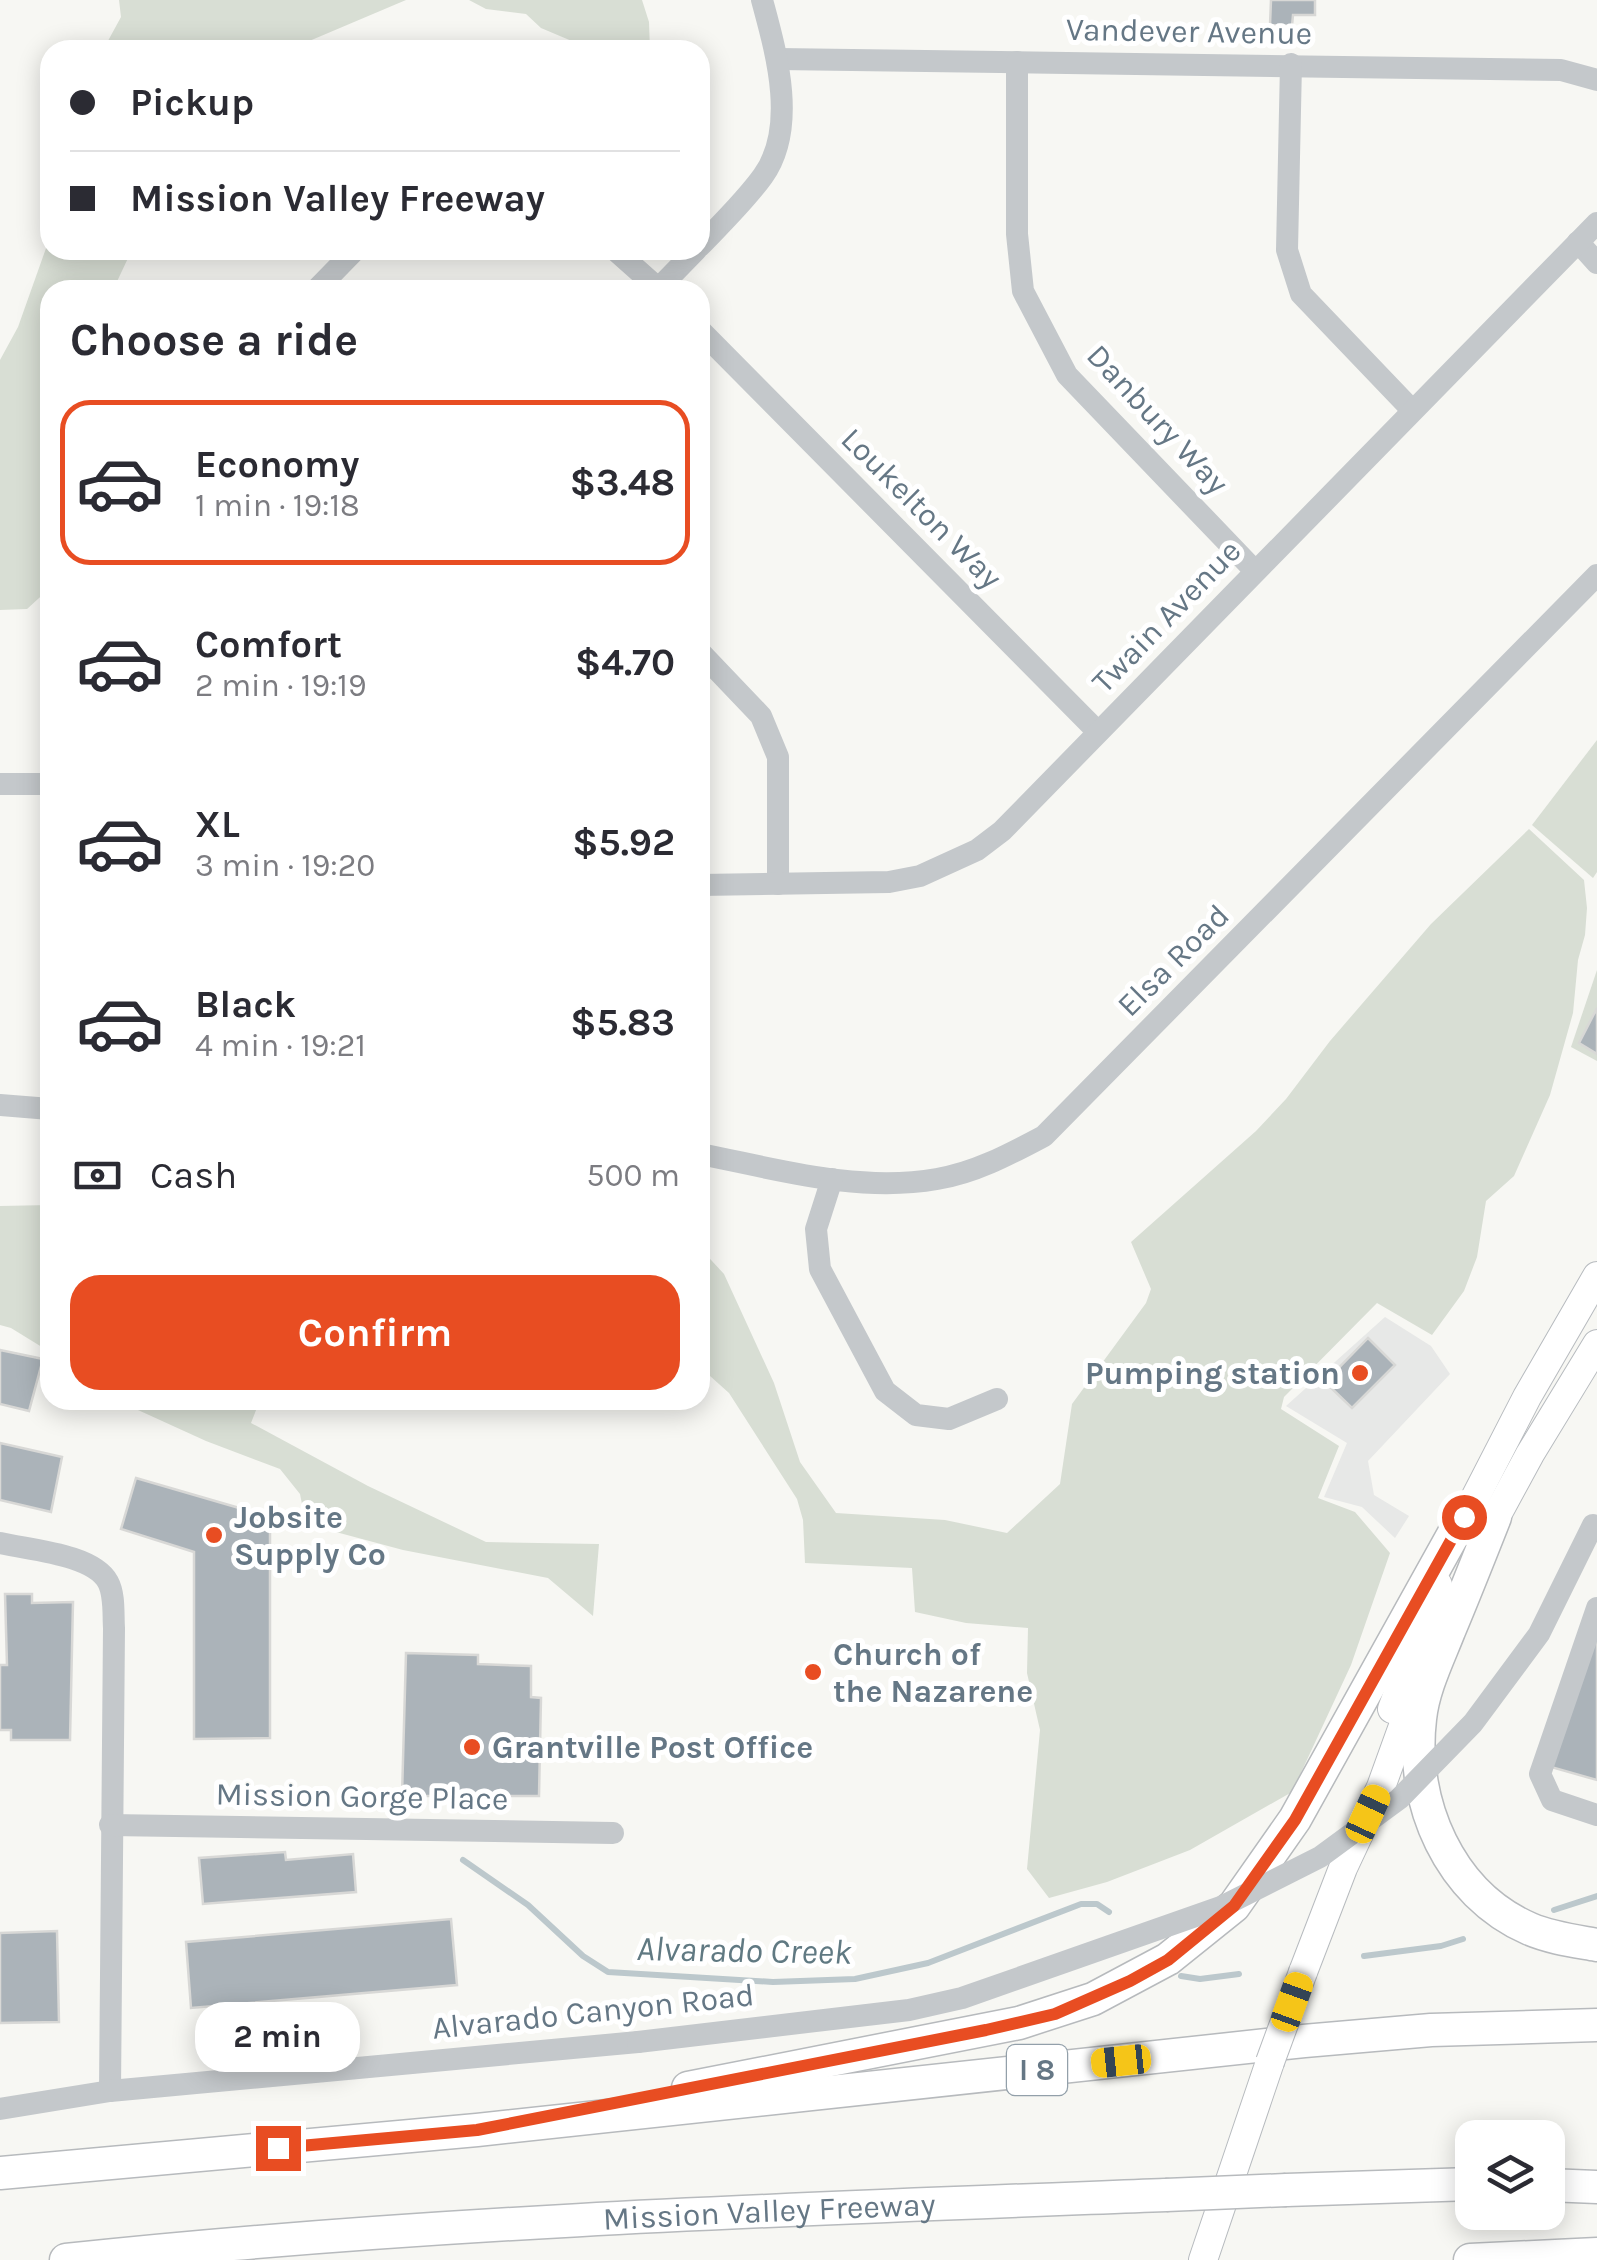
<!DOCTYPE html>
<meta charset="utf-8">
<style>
body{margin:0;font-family:Karla,sans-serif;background:#f2f2f3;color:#2b2b33;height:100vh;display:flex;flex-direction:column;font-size:38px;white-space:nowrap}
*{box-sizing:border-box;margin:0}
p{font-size:32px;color:#7c7c81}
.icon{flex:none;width:55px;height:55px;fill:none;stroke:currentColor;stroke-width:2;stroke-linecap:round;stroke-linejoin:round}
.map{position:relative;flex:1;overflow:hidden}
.drawer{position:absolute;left:40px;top:280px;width:670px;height:1130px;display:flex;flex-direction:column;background:#fff;border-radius:30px;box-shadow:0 5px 25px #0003}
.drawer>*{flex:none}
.guide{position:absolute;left:40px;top:40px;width:670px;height:220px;border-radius:30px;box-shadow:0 5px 25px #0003;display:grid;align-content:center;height:220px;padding:0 30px;background:#fff}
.fabs{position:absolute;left:1455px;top:2120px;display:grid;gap:20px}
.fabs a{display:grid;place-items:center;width:110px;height:110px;border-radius:20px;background:#fff;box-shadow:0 5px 25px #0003;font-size:50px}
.end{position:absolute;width:45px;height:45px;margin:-22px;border:12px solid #e84d22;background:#fff;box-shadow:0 0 0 5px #fff}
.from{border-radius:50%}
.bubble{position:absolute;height:70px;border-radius:30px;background:#fff;box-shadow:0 5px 25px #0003;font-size:32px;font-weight:700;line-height:70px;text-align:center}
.car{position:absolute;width:30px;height:60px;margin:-30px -15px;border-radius:12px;box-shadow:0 0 8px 2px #0007;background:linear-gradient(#f5c518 24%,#345 0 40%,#f5c518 0 76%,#345 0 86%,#f5c518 0)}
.guide b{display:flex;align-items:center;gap:35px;height:95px;font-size:38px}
.guide b+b{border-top:2px solid #e1e1e2}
.guide i{width:25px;height:25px;background:#2b2b33}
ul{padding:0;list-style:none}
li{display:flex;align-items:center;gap:30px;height:165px;margin:0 20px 15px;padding:0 10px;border:5px solid transparent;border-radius:30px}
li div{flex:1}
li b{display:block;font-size:38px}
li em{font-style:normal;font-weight:700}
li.active{border-color:#e84d22}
li>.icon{width:90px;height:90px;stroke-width:1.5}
h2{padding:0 30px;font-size:45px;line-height:120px}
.pay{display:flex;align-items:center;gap:25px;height:110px;padding:0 30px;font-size:38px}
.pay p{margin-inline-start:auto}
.cta{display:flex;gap:20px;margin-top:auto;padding:20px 30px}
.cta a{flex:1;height:115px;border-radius:30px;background:#e84d22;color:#fff;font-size:40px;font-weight:700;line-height:115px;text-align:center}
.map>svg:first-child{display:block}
.built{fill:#e7e8e7}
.green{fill:#d8ded4}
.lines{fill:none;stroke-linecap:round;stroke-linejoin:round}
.stream{stroke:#bcc8cc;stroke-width:6}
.building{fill:#abb3b9;stroke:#d8d8d6;stroke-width:2.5}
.major-casing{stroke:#b7bbbf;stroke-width:30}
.highway-casing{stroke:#b7babd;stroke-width:35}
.minor{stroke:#c4c8cb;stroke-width:22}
.major{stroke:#fff;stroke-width:28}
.highway{stroke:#fff;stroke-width:32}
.major-bridge-casing{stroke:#b7bbbf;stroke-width:30;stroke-linecap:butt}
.highway-bridge-casing{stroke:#b7babd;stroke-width:35;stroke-linecap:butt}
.minor-bridge{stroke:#c4c8cb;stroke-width:22}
.major-bridge{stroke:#fff;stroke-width:28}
.highway-bridge{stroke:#fff;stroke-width:32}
.route{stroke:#e84d22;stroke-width:12}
.poi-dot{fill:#e84d22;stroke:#fff;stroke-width:4}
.labels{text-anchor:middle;stroke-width:10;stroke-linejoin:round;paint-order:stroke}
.shield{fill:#fff;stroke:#93a0aa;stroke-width:2.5}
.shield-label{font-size:30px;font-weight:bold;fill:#657785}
.street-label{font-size:32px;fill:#657785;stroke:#fff}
.poi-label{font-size:32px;font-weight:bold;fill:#657785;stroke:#fff;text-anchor:start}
.water-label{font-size:35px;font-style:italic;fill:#607982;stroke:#fff}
</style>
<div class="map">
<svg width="1597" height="2260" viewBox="0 0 1597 2260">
<rect width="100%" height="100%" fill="#f7f7f3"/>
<!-- built -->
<path class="built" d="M1385,1317L1431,1346L1450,1374L1368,1461L1374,1495L1409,1516L1395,1538L1362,1507L1324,1497L1347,1443L1286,1406Z"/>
<!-- green -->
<g class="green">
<path d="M119,0H406L288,50H103L121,17Z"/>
<path d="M469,0H642L649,22L650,50H593L541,28L526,14L486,9Z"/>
<path d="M50,237V250H136L129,256L113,290H50V588L27,609L0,610V360L18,327Z"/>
<path d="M1597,740V872L1593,878L1532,825Z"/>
<path d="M1529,829L1584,880L1587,908L1585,935L1578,960L1573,1013L1550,1095L1514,1176L1486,1201L1477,1257L1464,1291L1432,1335L1377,1303L1284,1397L1281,1409L1339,1446L1318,1498L1355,1512L1390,1553L1351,1665L1292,1792L1190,1850L1107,1882L1049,1898L1027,1869L1040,1730L1027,1673L1028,1628L966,1623L915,1612L912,1568L805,1563L803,1520L797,1499L729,1393L700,1367V1248L724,1274L774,1383L800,1462L836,1513L945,1520L1007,1533L1060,1484L1072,1404L1146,1303L1151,1289L1131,1242L1256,1131L1286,1099L1330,1041L1431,924Z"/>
<path d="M1597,970V1061L1571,1047Z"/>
<path d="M50,1205V1352L11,1328L0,1325V1206Z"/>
<path d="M116,1400H260L251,1423L368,1486L486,1542L599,1544L593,1616L548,1578L403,1550L306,1524L300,1494L280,1469L206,1441Z"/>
</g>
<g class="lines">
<!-- stream -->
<g class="stream">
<path d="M463,1860L528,1905L583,1956L608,1972L773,1982L855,1979L928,1963L1081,1904H1097L1109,1912"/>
<path d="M1554,1910L1597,1896"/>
<path d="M1364,1956L1441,1946L1463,1939"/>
<path d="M1181,1976L1200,1979L1239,1974"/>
</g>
</g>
<!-- building -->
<g class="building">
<path d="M1271,0H1315V15H1293L1292,26L1270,25Z"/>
<path d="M1597,1008V1054L1579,1043Z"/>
<path d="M1368,1338L1395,1365L1352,1408L1325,1382Z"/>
<path d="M0,1350L43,1359L29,1411L0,1404Z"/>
<path d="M0,1443L62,1457L51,1512L0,1500Z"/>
<path d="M136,1478L270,1517V1738L194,1739V1552L121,1529Z"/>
<path d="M5,1594H32V1603L73,1602L70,1740H11V1730H0V1665H7Z"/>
<path d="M1597,1632V1780L1551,1767Z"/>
<path d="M406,1653L478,1655V1664L531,1666V1697L541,1698L539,1796H402Z"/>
<path d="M285,1852L286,1860L353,1854L356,1892L203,1904L199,1858Z"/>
<path d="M451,1919L457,1985L191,2008L186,1942Z"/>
<path d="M57,1931L59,2022L0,2023V1933Z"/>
</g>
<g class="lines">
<!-- major casing -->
<g class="major-casing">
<g id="major">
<path d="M1456,1535L1527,1397L1597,1276"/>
<path d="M1485,1537L1530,1454L1597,1344"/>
<path d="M1392,1709L1438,1585"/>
<path d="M1303,1972L1343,1868L1381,1787L1416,1690"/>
<path d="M1203,2260L1270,2062"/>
</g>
</g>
<!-- highway casing -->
<g class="highway-casing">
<g id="highway">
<path d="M1495,1517C1480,1555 1465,1593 1449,1631C1438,1659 1423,1689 1420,1719C1410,1802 1449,1894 1530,1929C1551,1938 1575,1941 1597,1945"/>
<path d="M688,2088L1019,2023L1093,1999L1168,1959L1234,1906L1295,1819L1463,1517"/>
<path d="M0,2173L477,2130L1304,2041L1431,2030L1597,2025"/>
<path d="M1548,2185L1597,2187"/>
<path d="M1286,2190L1472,2184"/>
<path id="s1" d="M66,2260C432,2221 799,2209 1166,2195"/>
<path d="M1470,2260L1597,2254"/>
</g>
</g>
<!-- minor -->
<g class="minor">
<path d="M778,59L1561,70L1597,80"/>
<path d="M1017,62V234L1023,291L1067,375L1255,571"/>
<path d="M1291,64L1287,250L1301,294L1411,409"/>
<path d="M1578,242L1597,263"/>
<path d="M700,246C721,224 745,201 763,176C798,127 776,52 762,0"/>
<path d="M615,250L660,290"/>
<path d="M316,290L355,250"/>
<path d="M657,290L696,250"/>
<path d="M700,330L1098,732"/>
<path d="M700,652L761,716L778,757V884"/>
<path d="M0,784H50"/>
<path d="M700,885L889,882L920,876L977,850L1002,831L1597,223"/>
<path d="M0,1105L50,1109"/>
<path d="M700,1154C777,1169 858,1193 937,1179C975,1173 1010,1154 1044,1136L1597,575"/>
<path d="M832,1179L816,1229L820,1269L885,1391L916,1415L949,1419L997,1399"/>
<path d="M0,1543C29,1550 93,1554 108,1582C115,1595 113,1614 114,1628L110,2091"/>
<path d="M1597,1608L1540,1774L1552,1800L1597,1815"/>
<path d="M110,1825L613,1833"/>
<path d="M0,2109L110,2091L638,2042"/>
</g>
<!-- major -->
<use href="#major" class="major"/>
<!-- highway -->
<use href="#highway" class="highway"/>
<!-- major-bridge casing -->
<g class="major-bridge-casing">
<path id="major-bridge" d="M1270,2062L1303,1972"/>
</g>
<!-- highway-bridge casing -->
<g class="highway-bridge-casing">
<path id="highway-bridge" d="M1166,2195L1286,2190"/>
</g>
<!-- minor-bridge -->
<path class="minor-bridge" d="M638,2042L909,2010L962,1998L1221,1907L1320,1857L1399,1799L1473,1723L1539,1634L1593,1525"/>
<!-- major-bridge -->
<use href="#major-bridge" class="major-bridge"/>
<!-- highway-bridge -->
<use href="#highway-bridge" class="highway-bridge"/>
</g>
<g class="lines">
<!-- route -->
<path class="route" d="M278,2148L477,2130L986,2030L1055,2014L1130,1981L1168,1960L1234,1906L1295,1820L1464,1517"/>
</g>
<!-- markers -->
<g class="poi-dot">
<circle cx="1360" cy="1373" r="10"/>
<circle cx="214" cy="1535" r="10"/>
<circle cx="813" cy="1672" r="10"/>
<circle cx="472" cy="1747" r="10"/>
</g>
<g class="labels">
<!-- shield labels -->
<rect class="shield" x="1007" y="2045" width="60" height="50" rx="8"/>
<g class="shield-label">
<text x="1037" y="2080">I 8</text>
</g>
<!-- street labels -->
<g class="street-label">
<text transform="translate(1189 31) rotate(1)" y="11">Vandever Avenue</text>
<text transform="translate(1158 419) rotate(47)" y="11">Danbury Way</text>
<text transform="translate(922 508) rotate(45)" y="11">Loukelton Way</text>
<text transform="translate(1166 616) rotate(-46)" y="11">Twain Avenue</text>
<text transform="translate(1173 960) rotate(-45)" y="11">Elsa Road</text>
<text transform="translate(362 1796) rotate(1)" y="11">Mission Gorge Place</text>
<text transform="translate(593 2011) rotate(-6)" y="11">Alvarado Canyon Road</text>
<text dy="11" stroke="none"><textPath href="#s1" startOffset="705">Mission Valley Freeway</textPath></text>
</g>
<!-- poi labels -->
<g class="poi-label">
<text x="1340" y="1384" text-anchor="end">Pumping station</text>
<text x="234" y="1528">Jobsite<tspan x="234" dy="37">Supply Co</tspan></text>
<text x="833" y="1665">Church of<tspan x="833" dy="37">the Nazarene</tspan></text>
<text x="492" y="1758">Grantville Post Office</text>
</g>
<!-- water labels -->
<g class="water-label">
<text transform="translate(744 1950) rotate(1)" y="12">Alvarado Creek</text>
</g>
</g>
</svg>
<div class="fabs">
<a><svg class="icon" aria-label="layers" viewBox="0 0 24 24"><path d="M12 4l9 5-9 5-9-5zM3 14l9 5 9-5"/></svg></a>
</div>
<i class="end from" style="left:1464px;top:1517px"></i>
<i class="end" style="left:278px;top:2148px"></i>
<div class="bubble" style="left:195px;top:2002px;width:165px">2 min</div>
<i class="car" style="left:1368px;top:1814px;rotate:25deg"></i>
<i class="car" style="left:1292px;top:2002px;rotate:20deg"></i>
<i class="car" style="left:1121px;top:2061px;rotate:264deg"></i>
<div class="guide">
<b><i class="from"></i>Pickup</b>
<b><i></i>Mission Valley Freeway</b>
</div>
<section class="drawer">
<h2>Choose a ride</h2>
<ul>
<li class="active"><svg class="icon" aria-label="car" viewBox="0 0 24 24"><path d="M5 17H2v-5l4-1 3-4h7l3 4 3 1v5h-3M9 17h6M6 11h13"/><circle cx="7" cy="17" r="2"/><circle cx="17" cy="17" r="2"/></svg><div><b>Economy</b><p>1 min · 19:18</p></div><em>$3.48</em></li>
<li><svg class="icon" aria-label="car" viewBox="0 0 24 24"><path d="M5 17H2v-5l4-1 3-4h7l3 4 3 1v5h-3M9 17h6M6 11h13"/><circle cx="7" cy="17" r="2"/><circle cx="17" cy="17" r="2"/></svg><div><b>Comfort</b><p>2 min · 19:19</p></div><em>$4.70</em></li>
<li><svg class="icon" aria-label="car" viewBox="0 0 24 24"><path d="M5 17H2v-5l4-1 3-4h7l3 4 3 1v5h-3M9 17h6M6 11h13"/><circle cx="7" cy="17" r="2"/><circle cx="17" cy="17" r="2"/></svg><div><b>XL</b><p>3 min · 19:20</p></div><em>$5.92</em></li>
<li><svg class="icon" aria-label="car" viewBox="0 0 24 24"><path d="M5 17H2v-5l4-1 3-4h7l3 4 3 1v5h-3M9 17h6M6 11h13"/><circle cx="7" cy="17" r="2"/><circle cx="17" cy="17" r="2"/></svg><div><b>Black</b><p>4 min · 19:21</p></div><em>$5.83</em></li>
</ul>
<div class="pay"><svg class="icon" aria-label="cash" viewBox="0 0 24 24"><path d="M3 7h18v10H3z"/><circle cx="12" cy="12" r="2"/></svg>Cash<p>500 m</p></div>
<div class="cta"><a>Confirm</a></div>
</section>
</div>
